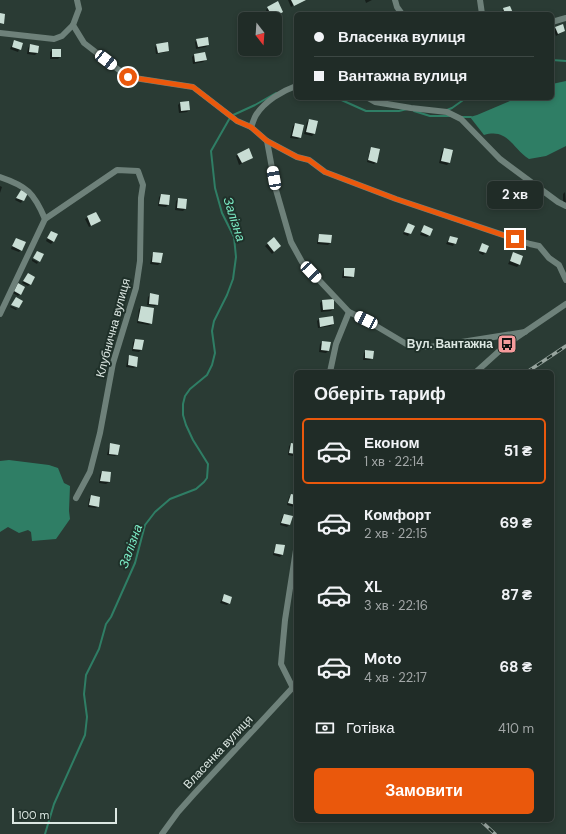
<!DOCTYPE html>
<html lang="uk">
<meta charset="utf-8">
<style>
body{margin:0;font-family:"DM Sans",sans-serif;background:#2d3833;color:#f1f3f6;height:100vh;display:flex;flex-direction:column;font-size:15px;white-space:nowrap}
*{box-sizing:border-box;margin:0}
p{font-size:13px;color:#a2a7a7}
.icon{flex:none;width:22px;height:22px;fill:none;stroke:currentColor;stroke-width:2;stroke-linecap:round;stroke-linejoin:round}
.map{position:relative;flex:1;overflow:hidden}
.side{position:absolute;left:294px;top:370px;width:260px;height:452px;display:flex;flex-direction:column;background:#202c27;border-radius:6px;box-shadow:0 2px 6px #0003,0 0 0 1px #3d4844}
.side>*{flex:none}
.top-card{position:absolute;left:294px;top:12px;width:260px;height:88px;border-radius:6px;box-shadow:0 2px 6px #0003,0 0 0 1px #3d4844;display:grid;align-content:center;height:88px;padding:0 20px;background:#202c27}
.needle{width:26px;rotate:163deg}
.buttons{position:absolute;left:238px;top:12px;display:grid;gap:8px}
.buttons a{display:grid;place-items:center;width:44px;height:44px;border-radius:6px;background:#202c27;box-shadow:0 2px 6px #0003,0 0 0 1px #3d4844;font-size:20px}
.scale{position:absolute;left:12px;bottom:10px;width:105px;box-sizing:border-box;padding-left:4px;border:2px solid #dce7e2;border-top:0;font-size:11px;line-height:14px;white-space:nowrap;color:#dce7e2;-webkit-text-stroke:3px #20312a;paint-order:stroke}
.end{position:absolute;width:18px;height:18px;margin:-9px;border:5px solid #ea580c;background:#fff;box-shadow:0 0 0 2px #fff}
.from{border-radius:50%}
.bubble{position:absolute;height:28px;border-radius:6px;background:#202c27;box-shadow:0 2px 6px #0003,0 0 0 1px #3d4844;font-size:13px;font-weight:700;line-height:28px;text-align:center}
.car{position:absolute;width:12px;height:24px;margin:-12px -6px;border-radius:5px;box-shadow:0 0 3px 1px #0007;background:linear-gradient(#fff 24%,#345 0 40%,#fff 0 76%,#345 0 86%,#fff 0)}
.top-card b{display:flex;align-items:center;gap:14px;height:38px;font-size:15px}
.top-card b+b{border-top:1px solid #3d4844}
.top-card i{width:10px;height:10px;background:#f1f3f6}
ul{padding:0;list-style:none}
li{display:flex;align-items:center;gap:12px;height:66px;margin:0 8px 6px;padding:0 12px;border:2px solid transparent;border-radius:6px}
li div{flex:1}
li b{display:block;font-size:15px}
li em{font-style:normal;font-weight:700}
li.selected{border-color:#ea580c}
li>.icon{width:36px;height:36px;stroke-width:1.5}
h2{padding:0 20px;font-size:18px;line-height:48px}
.pay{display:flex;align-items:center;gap:10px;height:44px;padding:0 20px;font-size:15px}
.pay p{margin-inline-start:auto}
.button{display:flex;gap:8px;margin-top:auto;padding:8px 20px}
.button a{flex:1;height:46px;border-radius:6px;background:#ea580c;color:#fff;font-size:16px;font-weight:700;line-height:46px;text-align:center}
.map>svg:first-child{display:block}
.water{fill:#2f7e65}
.shadow{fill:#0007}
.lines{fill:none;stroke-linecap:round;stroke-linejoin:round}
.stream{stroke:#2f7e65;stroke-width:2}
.building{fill:#c8ddd4}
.street{stroke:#6e817a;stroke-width:6}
.rail-casing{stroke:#98a59f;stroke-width:3.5}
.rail{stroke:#20312a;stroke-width:2;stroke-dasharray:6;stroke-linecap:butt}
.route{stroke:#ea580c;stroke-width:5}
.labels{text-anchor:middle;stroke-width:4;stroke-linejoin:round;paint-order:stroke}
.street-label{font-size:12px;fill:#dce7e2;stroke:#20312a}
.poi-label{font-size:12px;font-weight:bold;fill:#dce7e2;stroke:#20312a;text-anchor:end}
.water-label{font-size:13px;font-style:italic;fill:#7cecc6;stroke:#20312a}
</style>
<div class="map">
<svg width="566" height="834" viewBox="0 0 566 834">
<rect width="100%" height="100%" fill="#2a3b34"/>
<!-- water -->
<g class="water">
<path d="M566,81V146L546,156L529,159C512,148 508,128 484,135L470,117L477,115L517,98H552V84Z"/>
<path d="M9,460L49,465L58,468L64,483L70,486L69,511L70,519L56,539L32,541L31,532L28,530L19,533L8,527L0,532V461Z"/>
</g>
<!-- shadow -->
<g class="shadow">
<path d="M288,0H303L291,7Z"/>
<path d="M365,0H372L366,3Z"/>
<path d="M268,8L282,12L270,19L266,10Z"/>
<path d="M504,9L512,13L511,14H503L502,11Z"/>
<path d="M556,28L564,31L556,36L554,30Z"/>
<path d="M197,40L208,45L206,47L196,49L195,42Z"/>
<path d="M14,41L22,43L18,52L10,49Z"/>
<path d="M30,45L38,46L37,53L35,55L27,54L28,48Z"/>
<path d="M157,45L168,50L166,52L156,54L155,47Z"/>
<path d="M52,50L60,57L58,59H50V52Z"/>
<path d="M204,53L206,60L203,62L193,64L192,57L194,55Z"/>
<path d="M180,103L189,110L187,112L179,113L178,105Z"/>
<path d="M309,120L314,134L312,136L304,134L307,122Z"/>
<path d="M295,124L300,137L298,139L290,138L293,126Z"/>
<path d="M372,148L376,162L374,164L367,162L370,150Z"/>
<path d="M444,149L449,163L447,165L439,163L442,151Z"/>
<path d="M238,154L252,158L239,165L236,156Z"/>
<path d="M0,186L2,187L0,193Z"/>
<path d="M21,191L26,194L21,203L15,200Z"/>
<path d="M565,192L566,203L563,202V194Z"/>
<path d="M161,195L168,205L166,207L158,206L159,197Z"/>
<path d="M178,199L185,209L183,211L175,210L176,201Z"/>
<path d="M96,213L100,221L89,227L85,219Z"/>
<path d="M408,224L413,226L408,236L403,234Z"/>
<path d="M424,226L429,235L427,237L420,235Z"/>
<path d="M49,234L53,242L51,244L46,241Z"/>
<path d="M320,235L330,243L328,245L317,244L318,237Z"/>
<path d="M450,237L457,239L453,246L446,244Z"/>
<path d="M274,239L280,246L272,254L265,246Z"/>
<path d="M14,241L21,250L19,252L11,249Z"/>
<path d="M482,244L485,253L483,255L479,253Z"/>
<path d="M154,253L160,263L158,265L150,264L152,255Z"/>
<path d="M514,253L519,265L517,267L508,264Z"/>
<path d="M32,259L38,262L37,264L32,261Z"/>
<path d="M345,269L353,276L351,278H342L343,271Z"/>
<path d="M28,274L30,284L28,286L22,283Z"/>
<path d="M17,286L20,294L18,296L13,293Z"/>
<path d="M150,295L157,304L155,306L147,305L148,297Z"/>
<path d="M322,301L333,309L331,311L321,312L320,303Z"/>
<path d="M11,306L17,309L16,310L10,307Z"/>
<path d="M141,307L151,323L149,325L137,323L139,309Z"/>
<path d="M319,319L333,324L331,326L318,328L317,321Z"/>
<path d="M135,340L141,350L139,352L132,351L133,342Z"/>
<path d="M322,342L328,351L326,353L319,352L320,344Z"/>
<path d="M366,351L372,358L370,360H363L364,353Z"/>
<path d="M130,356L136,366L134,368L126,367L128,358Z"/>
<path d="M315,369H323L322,372H313Z"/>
<path d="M291,444L295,454L293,456L288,455L289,446Z"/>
<path d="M111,445L117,454L115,456L107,455L109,447Z"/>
<path d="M296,470V480H293Z"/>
<path d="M102,472L109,482L106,484L99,483L100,474Z"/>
<path d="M291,495L296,496V505L294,507L287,505L289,497Z"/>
<path d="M91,497L98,506L96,508L88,507L89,499Z"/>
<path d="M284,515L291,517L289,525L287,527L280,525L282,517Z"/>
<path d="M277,545L282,555L280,557L273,555L275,547Z"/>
<path d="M224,595L229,603L227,605L220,603Z"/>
</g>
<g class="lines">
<!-- stream -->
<g class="stream">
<path d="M552,60L566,61"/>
<path d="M337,98L366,111H399L407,109"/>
<path d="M447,110L452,108L466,98"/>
<path d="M414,111L430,116H451"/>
<path d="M462,117H471"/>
<path d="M45,834L54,804L85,735L87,717L84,694L86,675L99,649L106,624L111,617L135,563L145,525L155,512L170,499L196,489L204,482L207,478L208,464L193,440L186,425L183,415V404L185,396L190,389L207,375L212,365L215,353L212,331L214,321L227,295L233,279L236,257L234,237L222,213L215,188L211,151L231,116L255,105L276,93"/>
</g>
</g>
<!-- building -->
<g class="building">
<path d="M291,0H306L294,6Z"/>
<path d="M278,1L283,12L273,18L267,7Z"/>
<path d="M510,6L513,13L505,14L503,8Z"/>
<path d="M0,13L5,14L4,24L0,23Z"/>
<path d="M563,24L565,31L558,34L555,27Z"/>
<path d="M208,37L209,45L198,47L196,39Z"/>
<path d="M14,40L23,43L21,50L12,47Z"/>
<path d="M168,42L169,51L158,53L156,44Z"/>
<path d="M30,44L39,46L38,53L29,52Z"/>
<rect x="52" y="49" width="9" height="8"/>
<path d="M205,52L207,60L195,62L194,54Z"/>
<path d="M189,101L190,110L181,111L180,102Z"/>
<path d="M309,119L318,121L315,134L306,132Z"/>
<path d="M295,123L304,125L301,138L292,136Z"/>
<path d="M371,147L380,149L377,163L368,160Z"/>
<path d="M249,148L253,158L242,163L237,154Z"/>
<path d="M444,148L453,150L450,163L441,161Z"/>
<path d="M21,190L28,193L24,201L16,198Z"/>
<path d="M161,194L170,195L169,205L159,204Z"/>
<path d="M178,198L187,199L186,209L177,208Z"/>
<path d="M96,212L101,221L91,226L87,216Z"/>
<path d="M408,223L415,226L411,234L404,232Z"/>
<path d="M424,225L433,229L430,236L421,232Z"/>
<path d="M51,231L58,234L54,242L47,238Z"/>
<path d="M319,234L332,235L331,243L318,242Z"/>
<path d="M450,236L458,238L456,244L448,242Z"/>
<path d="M274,237L281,246L274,252L267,243Z"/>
<path d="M16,238L26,242L22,251L12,246Z"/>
<path d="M482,243L489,246L486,253L479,251Z"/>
<path d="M37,251L44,254L40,262L33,258Z"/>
<path d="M153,252L163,253L161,263L152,262Z"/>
<path d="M513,252L523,256L520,265L510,261Z"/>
<path d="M344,268H355L354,277L344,276Z"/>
<path d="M28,273L35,277L31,285L23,281Z"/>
<path d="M18,283L25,287L21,295L14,291Z"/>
<path d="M150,293L159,295L158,305L149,304Z"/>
<path d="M16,297L23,301L19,308L11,305Z"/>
<path d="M334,299V309L323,310L322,300Z"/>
<path d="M141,306L154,308L152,324L138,321Z"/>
<path d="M333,316L334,324L320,327L319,318Z"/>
<path d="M135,339L144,340L142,350L133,349Z"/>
<path d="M322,341L331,342L329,351L321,350Z"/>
<path d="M365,350L374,351L373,359L365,358Z"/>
<path d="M129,355L138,357L137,367L128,365Z"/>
<path d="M110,443L120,445L118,455L109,454Z"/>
<path d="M291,443L296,444V454L289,453Z"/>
<path d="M102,471L111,472L110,482L100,481Z"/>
<path d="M291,494L296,495V505L288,503Z"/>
<path d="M91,495L100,497L99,507L89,505Z"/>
<path d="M284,514L293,516L290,525L281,523Z"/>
<path d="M276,544L285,545L283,555L274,553Z"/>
<path d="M224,594L232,597L230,604L222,601Z"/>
</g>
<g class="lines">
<!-- street -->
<g class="street">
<path d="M77,0L79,9L73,25L84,43L128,77L193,87L237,121L251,127L267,141L276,190L291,242L302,262L349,312L366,320L408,345L430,347L525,332"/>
<path d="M395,0L397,7L402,14"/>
<path d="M480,0L482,14"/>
<path d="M552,22L566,18"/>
<path d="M0,33L54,39L62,36L73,25"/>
<path d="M368,98L375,102L411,108L447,112L461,119L500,159L558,202L566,206"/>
<path d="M251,127C253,123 254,118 256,115C265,101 282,91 296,86"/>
<path d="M267,141L297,157L309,160L325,172L396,199L530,244L539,246L549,258L559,265L566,280"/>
<path d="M0,177C27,186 34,193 45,219"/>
<path d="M45,219L117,170L138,171L143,185L141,198L140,261L136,288L113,363L100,433L90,472L76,498"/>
<path d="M0,314L45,219"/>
<path d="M330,372L336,344L349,312"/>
<path d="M476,372L507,344L566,304"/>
<path d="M293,688L281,664L285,620L296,550"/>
<path d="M162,834L178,812L194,794L296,684"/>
</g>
<!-- rail casing -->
<g class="rail-casing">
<g id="rail">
<path d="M527,372L566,346"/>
<path d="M480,820L495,834"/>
</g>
</g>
<!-- rail -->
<use href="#rail" class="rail"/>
</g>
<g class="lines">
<!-- route -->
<path class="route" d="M128,77L193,87L237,121L251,127L267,141L297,157L309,160L325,172L396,199L515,239"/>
</g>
<!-- icons -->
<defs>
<g id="bus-square" transform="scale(1)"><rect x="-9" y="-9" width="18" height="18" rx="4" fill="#f59b9c" stroke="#20312a"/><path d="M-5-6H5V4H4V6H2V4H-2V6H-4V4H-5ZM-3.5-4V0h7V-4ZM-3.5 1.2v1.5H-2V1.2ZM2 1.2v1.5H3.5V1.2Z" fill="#111"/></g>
</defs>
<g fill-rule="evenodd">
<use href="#bus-square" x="507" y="344"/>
</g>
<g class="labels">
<!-- street labels -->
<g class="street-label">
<text transform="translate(113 328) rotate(-75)" y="4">Клубнична вулиця</text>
<text transform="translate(218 752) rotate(-47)" y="4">Власенка вулиця</text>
</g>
<!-- poi labels -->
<g class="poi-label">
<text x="493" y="348">Вул. Вантажна</text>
</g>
<!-- water labels -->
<g class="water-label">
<text transform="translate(235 219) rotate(72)" y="5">Залізна</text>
<text transform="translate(130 546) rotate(-70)" y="5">Залізна</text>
</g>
</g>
</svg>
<div class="buttons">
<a><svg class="needle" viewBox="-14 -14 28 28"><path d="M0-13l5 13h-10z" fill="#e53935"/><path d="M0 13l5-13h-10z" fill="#a2a7a7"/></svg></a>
</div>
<div class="scale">100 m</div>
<i class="end from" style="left:128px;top:77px"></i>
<i class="end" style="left:515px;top:239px"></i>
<div class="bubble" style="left:487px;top:181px;width:56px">2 хв</div>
<i class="car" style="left:106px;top:60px;rotate:128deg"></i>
<i class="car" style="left:274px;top:178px;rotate:350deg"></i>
<i class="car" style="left:311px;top:272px;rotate:137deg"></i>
<i class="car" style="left:366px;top:320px;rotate:296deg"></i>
<div class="top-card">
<b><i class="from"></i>Власенка вулиця</b>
<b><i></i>Вантажна вулиця</b>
</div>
<section class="side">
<h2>Оберіть тариф</h2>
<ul>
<li class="selected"><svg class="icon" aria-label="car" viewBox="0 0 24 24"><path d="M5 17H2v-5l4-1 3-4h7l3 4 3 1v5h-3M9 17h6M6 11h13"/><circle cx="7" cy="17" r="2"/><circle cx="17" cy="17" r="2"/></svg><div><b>Економ</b><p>1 хв · 22:14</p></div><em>51 ₴</em></li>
<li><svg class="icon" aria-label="car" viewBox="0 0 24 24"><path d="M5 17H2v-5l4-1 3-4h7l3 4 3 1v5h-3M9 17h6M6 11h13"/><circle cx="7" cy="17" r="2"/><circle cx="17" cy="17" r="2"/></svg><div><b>Комфорт</b><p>2 хв · 22:15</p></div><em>69 ₴</em></li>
<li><svg class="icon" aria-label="car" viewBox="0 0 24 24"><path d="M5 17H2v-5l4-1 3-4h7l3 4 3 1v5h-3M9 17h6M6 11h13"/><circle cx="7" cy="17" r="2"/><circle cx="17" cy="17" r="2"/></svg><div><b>XL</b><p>3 хв · 22:16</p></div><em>87 ₴</em></li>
<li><svg class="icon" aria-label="car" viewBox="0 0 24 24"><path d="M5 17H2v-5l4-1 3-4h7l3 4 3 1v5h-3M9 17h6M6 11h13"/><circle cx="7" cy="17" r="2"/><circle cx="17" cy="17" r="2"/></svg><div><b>Moto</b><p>4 хв · 22:17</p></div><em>68 ₴</em></li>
</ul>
<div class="pay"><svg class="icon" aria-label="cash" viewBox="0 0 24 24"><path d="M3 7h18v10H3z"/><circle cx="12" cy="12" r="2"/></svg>Готівка<p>410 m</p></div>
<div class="button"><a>Замовити</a></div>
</section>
</div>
